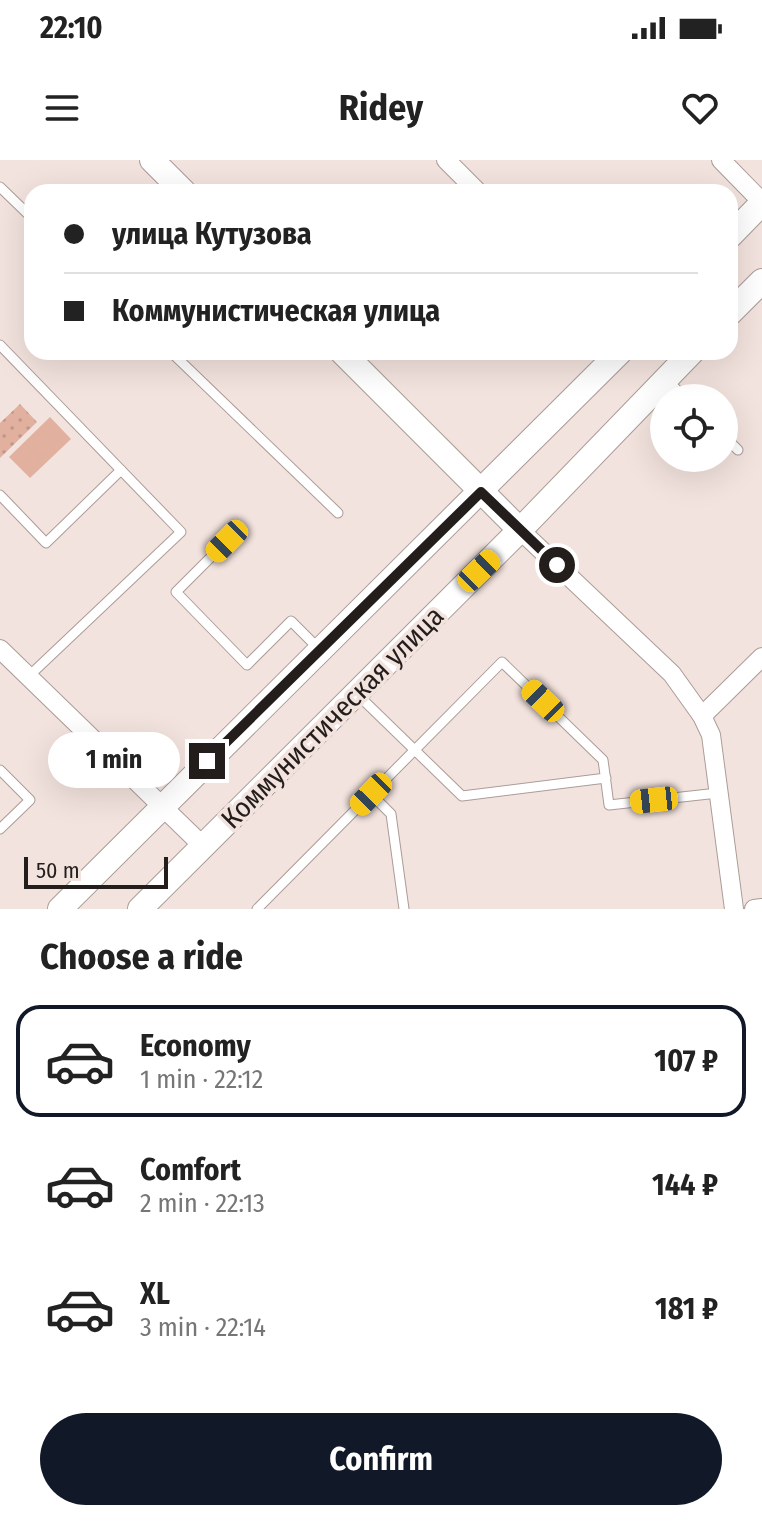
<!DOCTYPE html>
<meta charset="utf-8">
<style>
body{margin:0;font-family:"Fira Sans Condensed",sans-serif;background:#f6f6f6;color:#222;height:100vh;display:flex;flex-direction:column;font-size:30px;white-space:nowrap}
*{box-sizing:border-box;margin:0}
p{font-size:26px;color:#767676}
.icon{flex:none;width:44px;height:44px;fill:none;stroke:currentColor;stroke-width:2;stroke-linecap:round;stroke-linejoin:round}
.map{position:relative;height:749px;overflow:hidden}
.drawer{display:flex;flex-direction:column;background:#fff;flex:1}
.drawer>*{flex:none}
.hud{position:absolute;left:24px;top:24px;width:714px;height:176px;border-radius:24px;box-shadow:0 8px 32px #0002;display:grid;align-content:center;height:176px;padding:0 40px;background:#fff}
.fabs{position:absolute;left:650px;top:224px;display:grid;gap:16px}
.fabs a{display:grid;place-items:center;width:88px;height:88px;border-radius:50%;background:#fff;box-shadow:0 8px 32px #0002;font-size:40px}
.scale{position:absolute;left:24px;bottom:20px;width:144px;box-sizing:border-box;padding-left:8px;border:4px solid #231e1c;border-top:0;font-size:22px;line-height:28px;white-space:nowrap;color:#231e1c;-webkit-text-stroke:6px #f3e3de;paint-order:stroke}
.end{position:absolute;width:36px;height:36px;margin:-18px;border:10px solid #231e1c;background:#fff;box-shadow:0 0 0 4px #fff}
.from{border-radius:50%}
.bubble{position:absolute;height:56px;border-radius:28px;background:#fff;box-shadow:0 8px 32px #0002;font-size:26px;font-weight:700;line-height:56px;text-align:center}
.car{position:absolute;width:24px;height:48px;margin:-24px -12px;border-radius:10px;box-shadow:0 0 6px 2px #0007;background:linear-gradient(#f5c518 24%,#345 0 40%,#f5c518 0 76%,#345 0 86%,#f5c518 0)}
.hud b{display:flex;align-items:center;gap:28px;height:76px;font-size:30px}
.hud b+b{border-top:2px solid #e0e0e0}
.hud i{width:20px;height:20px;background:#222}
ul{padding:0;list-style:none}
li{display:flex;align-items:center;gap:24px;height:112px;margin:0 16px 12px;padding:0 24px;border:4px solid transparent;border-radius:24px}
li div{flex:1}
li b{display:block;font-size:30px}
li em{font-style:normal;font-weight:700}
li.selected{border-color:#111827}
li>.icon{width:72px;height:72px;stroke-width:1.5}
h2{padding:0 40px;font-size:36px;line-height:96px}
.cta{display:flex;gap:16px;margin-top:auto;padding:16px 40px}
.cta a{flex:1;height:92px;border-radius:48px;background:#111827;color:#fff;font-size:32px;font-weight:700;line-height:92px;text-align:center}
.status{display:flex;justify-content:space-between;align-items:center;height:56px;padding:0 40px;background:#fff;direction:ltr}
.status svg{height:22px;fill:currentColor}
header{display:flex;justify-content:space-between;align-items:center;height:104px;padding:0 40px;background:#fff;font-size:36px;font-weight:700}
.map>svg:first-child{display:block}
.park{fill:url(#park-dots)}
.pitch{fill:#e1b09f}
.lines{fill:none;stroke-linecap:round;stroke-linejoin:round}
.lane-casing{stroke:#ab9c97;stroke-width:11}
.street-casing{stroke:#ab9c97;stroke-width:20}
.secondary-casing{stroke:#ab9c97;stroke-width:26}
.lane{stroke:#fff;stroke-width:9}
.street{stroke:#fff;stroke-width:18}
.secondary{stroke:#fff;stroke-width:24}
.route{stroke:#231e1c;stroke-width:10}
.labels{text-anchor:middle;stroke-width:7;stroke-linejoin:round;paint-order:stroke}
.street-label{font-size:28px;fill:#231e1c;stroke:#f3e3de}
</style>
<div class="status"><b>22:10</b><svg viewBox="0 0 49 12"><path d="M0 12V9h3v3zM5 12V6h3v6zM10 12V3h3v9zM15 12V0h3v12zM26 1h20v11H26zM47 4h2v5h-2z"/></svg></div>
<header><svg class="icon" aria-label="menu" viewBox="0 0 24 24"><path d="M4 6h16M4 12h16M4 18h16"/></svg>Ridey<svg class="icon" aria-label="heart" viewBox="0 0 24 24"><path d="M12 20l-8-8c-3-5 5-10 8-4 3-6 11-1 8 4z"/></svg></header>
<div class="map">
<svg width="762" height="749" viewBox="0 0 762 749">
<defs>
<pattern id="park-dots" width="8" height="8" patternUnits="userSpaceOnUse" patternTransform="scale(2)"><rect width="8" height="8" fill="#e1b09f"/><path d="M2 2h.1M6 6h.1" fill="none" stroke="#c19788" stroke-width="1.8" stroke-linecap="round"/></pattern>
</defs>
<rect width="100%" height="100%" fill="#f3e3de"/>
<!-- park -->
<path class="park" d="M20,244L37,262L0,298V263Z"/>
<!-- pitch -->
<path class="pitch" d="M50,257L71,279L30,318L9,297Z"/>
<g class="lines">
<!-- lane casing -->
<g class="lane-casing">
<g id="lane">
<path d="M0,27L32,58"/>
<path d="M0,185L181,372L29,516"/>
<path d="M171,192L338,353"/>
<path d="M668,221L685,238"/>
<path d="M724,276L738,290"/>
<path d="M0,335L46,383L121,310"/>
<path d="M227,381L176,432L247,505L291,461L318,488"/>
<path d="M358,535L462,636L606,618"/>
<path d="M0,610L30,640L0,669"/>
<path d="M371,634L391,654L404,749"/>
<path d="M257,749L502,502L603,600L609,645L718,633"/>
</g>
</g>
<!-- street casing -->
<g class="street-casing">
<g id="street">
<path d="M446,0L478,32"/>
<path d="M721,0L762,42"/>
<path d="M520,370L672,514L702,556L711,575L734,749"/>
<path d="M0,489L203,686"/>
<path d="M702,556L762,497"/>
<path d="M754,749L762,748"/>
</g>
</g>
<!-- secondary casing -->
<g class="secondary-casing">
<g id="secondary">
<path d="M152,0L184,32"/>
<path d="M730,76L762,43"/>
<path d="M730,153L762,121"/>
<path d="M342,192L520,370"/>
<path d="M60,749L620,192"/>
<path d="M140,749L520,370L692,192"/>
</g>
</g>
<!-- lane -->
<use href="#lane" class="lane"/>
<!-- street -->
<use href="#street" class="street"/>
<!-- secondary -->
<use href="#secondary" class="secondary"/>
</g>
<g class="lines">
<!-- route -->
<path class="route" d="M207,601L481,332L557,405"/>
</g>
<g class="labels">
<!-- street labels -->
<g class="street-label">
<text transform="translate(332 557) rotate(-45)" y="10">Коммунистическая улица</text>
</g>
</g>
</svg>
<div class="fabs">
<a><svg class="icon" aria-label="locate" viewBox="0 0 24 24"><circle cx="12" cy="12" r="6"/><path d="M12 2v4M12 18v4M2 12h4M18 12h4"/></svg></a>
</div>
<div class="scale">50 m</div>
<i class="end from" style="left:557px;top:405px"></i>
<i class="end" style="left:207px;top:601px"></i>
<div class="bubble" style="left:48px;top:572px;width:132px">1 min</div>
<i class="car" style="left:227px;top:381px;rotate:225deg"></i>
<i class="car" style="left:479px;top:411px;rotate:46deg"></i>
<i class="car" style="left:543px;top:541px;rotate:314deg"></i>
<i class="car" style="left:371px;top:634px;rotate:224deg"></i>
<i class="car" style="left:654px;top:640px;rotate:264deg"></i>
<div class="hud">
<b><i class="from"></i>улица Кутузова</b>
<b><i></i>Коммунистическая улица</b>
</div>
</div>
<section class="drawer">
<h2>Choose a ride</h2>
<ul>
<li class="selected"><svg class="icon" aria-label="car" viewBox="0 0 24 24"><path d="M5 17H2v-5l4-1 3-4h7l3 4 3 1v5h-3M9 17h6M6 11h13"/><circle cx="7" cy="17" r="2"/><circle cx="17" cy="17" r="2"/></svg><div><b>Economy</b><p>1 min · 22:12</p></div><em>107 ₽</em></li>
<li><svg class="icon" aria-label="car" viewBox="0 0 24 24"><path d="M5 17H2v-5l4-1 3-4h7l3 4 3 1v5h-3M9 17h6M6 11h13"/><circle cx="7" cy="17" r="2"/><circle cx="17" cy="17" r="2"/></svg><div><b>Comfort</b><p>2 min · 22:13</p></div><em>144 ₽</em></li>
<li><svg class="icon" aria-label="car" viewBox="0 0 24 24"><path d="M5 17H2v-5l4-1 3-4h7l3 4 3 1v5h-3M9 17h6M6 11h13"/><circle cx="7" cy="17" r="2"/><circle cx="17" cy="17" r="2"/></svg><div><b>XL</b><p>3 min · 22:14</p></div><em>181 ₽</em></li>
</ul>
<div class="cta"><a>Confirm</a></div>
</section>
